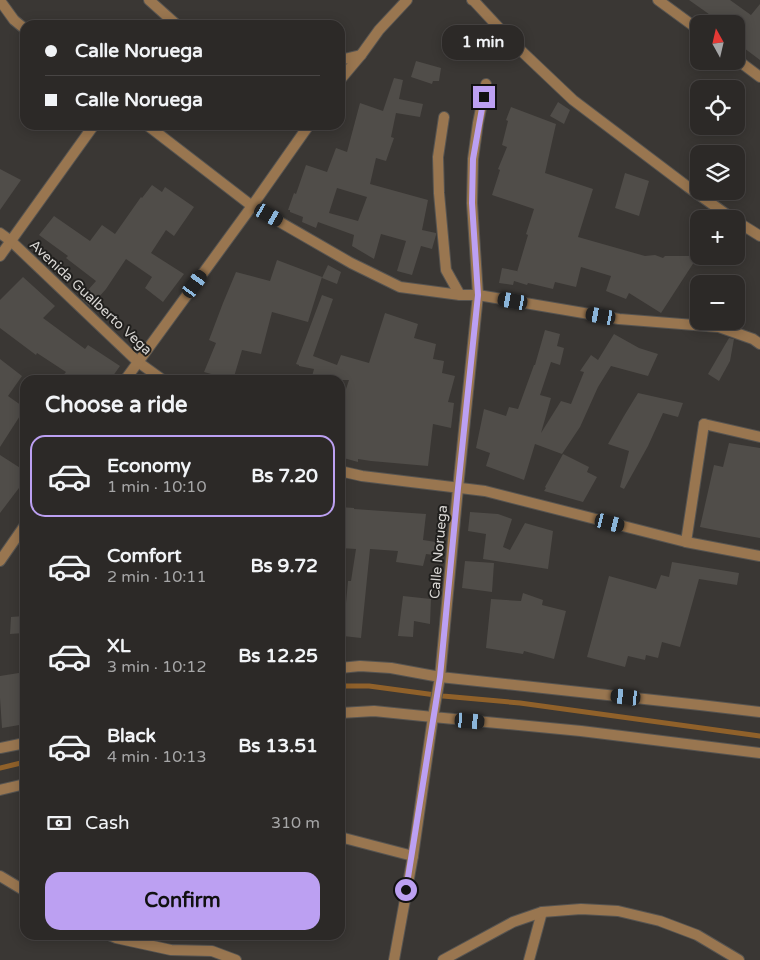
<!DOCTYPE html>
<meta charset="utf-8">
<style>
body{margin:0;font-family:"Varela Round",sans-serif;background:#34312f;color:#f1f3f6;height:100vh;display:flex;flex-direction:column;font-size:19px;white-space:nowrap}
*{box-sizing:border-box;margin:0}
p{font-size:16px;color:#a6a6a7}
.icon{flex:none;width:28px;height:28px;fill:none;stroke:currentColor;stroke-width:2;stroke-linecap:round;stroke-linejoin:round}
.map{position:relative;flex:1;overflow:hidden}
.drawer{position:absolute;left:20px;top:375px;width:325px;height:565px;display:flex;flex-direction:column;background:#2c2927;border-radius:15px;box-shadow:0 2px 12px #0003,0 0 0 1px #484544}
.drawer>*{flex:none}
.guide{position:absolute;left:20px;top:20px;width:325px;height:110px;border-radius:15px;box-shadow:0 2px 12px #0003,0 0 0 1px #484544;display:grid;align-content:center;height:110px;padding:0 25px;background:#2c2927}
.needle{width:32px;rotate:352deg}
.tools{position:absolute;left:690px;top:15px;display:grid;gap:10px}
.tools a{display:grid;place-items:center;width:55px;height:55px;border-radius:10px;background:#2c2927;box-shadow:0 2px 12px #0003,0 0 0 1px #484544;font-size:25px}
.end{position:absolute;width:22px;height:22px;margin:-11px;border:6px solid #bca0f2;background:#111;box-shadow:0 0 0 2px #111}
.from{border-radius:50%}
.bubble{position:absolute;height:35px;border-radius:15px;background:#2c2927;box-shadow:0 2px 12px #0003,0 0 0 1px #484544;font-size:16px;font-weight:800;line-height:35px;text-align:center}
.car{position:absolute;width:15px;height:30px;margin:-15px -8px;border-radius:6px;box-shadow:0 0 4px 1px #0007;background:linear-gradient(#222 24%,#8ab4d8 0 40%,#222 0 76%,#8ab4d8 0 86%,#222 0)}
.guide b{display:flex;align-items:center;gap:18px;height:48px;font-size:19px}
.guide b+b{border-top:1px solid #484544}
.guide i{width:12px;height:12px;background:#f1f3f6}
ul{padding:0;list-style:none}
li{display:flex;align-items:center;gap:15px;height:82px;margin:0 10px 8px;padding:0 15px;border:2px solid transparent;border-radius:15px}
li div{flex:1}
li b{display:block;font-size:19px}
li em{font-style:normal;font-weight:800}
li.active{border-color:#bca0f2}
li>.icon{width:45px;height:45px;stroke-width:1.5}
h2{padding:0 25px;font-size:22px;line-height:60px}
.pay{display:flex;align-items:center;gap:12px;height:55px;padding:0 25px;font-size:19px}
.pay p{margin-inline-start:auto}
.action{display:flex;gap:10px;margin-top:auto;padding:10px 25px}
.action a{flex:1;height:58px;border-radius:15px;background:#bca0f2;color:#111;font-size:20px;font-weight:800;line-height:58px;text-align:center}
.map>svg:first-child{display:block}
.lines{fill:none;stroke-linecap:round;stroke-linejoin:round}
.stream{stroke:#90612a;stroke-width:5}
.building{fill:#504d49;fill-rule:evenodd}
.service-casing{stroke:#565451;stroke-width:12}
.minor-casing{stroke:#565451;stroke-width:12}
.tertiary-casing{stroke:#565451;stroke-width:12}
.service{stroke:#997650;stroke-width:10}
.minor{stroke:#997650;stroke-width:10}
.tertiary{stroke:#997650;stroke-width:10}
.route{stroke:#bca0f2;stroke-width:6}
.labels{text-anchor:middle;stroke-width:4;stroke-linejoin:round;paint-order:stroke}
.street-label{font-size:14px;fill:#d8d6d3;stroke:#201f1d}
</style>
<div class="map">
<svg width="760" height="960" viewBox="0 0 760 960">
<rect width="100%" height="100%" fill="#3a3734"/>
<g class="lines">
<!-- stream -->
<g class="stream">
<path d="M340,686H369L443,696L520,703L760,736"/>
<path d="M0,768L25,762"/>
</g>
</g>
<!-- building -->
<g class="building">
<path d="M689,0H730L751,15L760,4V60L736,42V24H723Z"/>
<path d="M416,61L441,68L439,81H433L432,84L411,77Z"/>
<path d="M394,78L403,80L399,99L423,104L420,117L396,113L391,137L394,138L386,161L376,158L370,184L428,200L422,230L436,233V235L432,249L421,246L412,275L397,271L406,241L381,234L374,259L352,246L354,235L318,222L316,228L302,222L303,217L290,212V210H288L294,193L296,194L306,165L327,172L336,148L347,152L360,103L383,111ZM337,188L367,197L358,221L329,213Z"/>
<path d="M558,102L570,110L564,124L550,116Z"/>
<path d="M511,107L556,124L545,173L593,189L578,237L645,256L655,255L663,258L665,256H698L661,313L629,293L626,299L606,291L611,276L581,267L576,287L555,282L553,289L528,283L527,285L514,281L513,285L499,283L502,268L517,271V272L528,235L526,234L534,209L492,195L500,170L498,169L507,147L502,145L508,121L506,120Z"/>
<path d="M0,169L21,180L0,210Z"/>
<path d="M625,173L649,181L639,216L615,208Z"/>
<path d="M152,185L162,192L165,187L194,207L174,236L166,230L151,253L184,274L163,302L145,288L152,277L126,259L106,289L90,307L81,298L96,281L66,258L68,256L39,235L54,216L90,241L102,225L115,234L141,197L142,198Z"/>
<path d="M277,260L322,277L308,322L272,312L261,354L242,350L233,380L204,372L216,343L209,340L223,303L236,272L270,281Z"/>
<path d="M328,265L341,272L337,284L322,278Z"/>
<path d="M23,277L55,306L43,318L85,349L88,345L120,366L110,380H59L66,372L37,353L36,355L0,328V300Z"/>
<path d="M322,295L333,299L313,356L337,365L341,355L369,363L385,313L418,324L414,338L436,344L433,359L444,361L442,373L455,376L448,402L454,403L451,428L433,424L428,466L371,461L358,459V462L340,457V407L349,380H311L314,369L299,366V365L296,364Z"/>
<path d="M545,330L560,334L557,346L564,348L560,365L551,362L540,395L551,398L541,433L561,401L571,404L584,372L580,371L591,355L598,360L614,334L639,348L658,354L648,376L611,366L598,387L580,427L562,454L535,444L524,480L486,466L490,453L476,448L484,409L506,416L509,407L518,409L534,365H535Z"/>
<path d="M729,338L734,339L730,361L719,381L708,374Z"/>
<path d="M0,359L22,376L8,396L25,408L0,447Z"/>
<path d="M638,393L683,403L678,417L663,413L648,446L624,489L620,487L629,451L608,444L624,416Z"/>
<path d="M729,443L760,448V538L725,532L700,527L714,465L723,467Z"/>
<path d="M563,454L589,467L587,472L597,477L583,502L544,491L546,488L545,487Z"/>
<path d="M0,455L25,471V480L0,513Z"/>
<path d="M340,507L354,508V509L426,514L423,540L436,542L434,555L426,554L423,566L396,562L398,551L370,549L361,638L343,636L348,581H351L356,549L340,548Z"/>
<path d="M470,512L498,514L512,519L503,547L510,550L525,523L553,531L548,569L483,559L486,534L468,531Z"/>
<path d="M465,561L494,563L492,592L462,588Z"/>
<path d="M672,562L739,573L737,585L699,579L680,647L662,642L658,658L646,655L645,660L628,656L625,667L587,657L609,576L656,589L661,575L669,577Z"/>
<path d="M523,593L543,600L542,605L566,611L554,659L524,651L523,654L486,648L491,599L521,601Z"/>
<path d="M403,596L431,599L430,624L414,621L413,637L398,636Z"/>
<path d="M24,616V633L10,634L11,617Z"/>
<path d="M25,672V713H23L25,724L2,728L0,698V676Z"/>
</g>
<g class="lines">
<!-- service casing -->
<g class="service-casing">
<g id="service">
<path d="M704,424L760,437"/>
<path d="M340,837L413,856"/>
<path d="M529,960L542,912"/>
</g>
</g>
<!-- minor casing -->
<g class="minor-casing">
<g id="minor">
<path d="M149,0L177,25"/>
<path d="M472,0L474,1L514,44L573,100L688,187L733,219"/>
<path d="M658,0L699,30"/>
<path d="M1,2L14,20L25,29"/>
<path d="M736,59L760,77"/>
<path d="M340,60L361,55"/>
<path d="M340,80L361,55L379,30L407,0"/>
<path d="M486,84L478,123L473,159L472,203L478,295L458,488L440,677L700,705L760,712"/>
<path d="M444,117L438,157L439,193L446,270L460,295"/>
<path d="M147,125L252,206L351,263L400,287L460,295H478L619,319L719,327L753,339L760,344"/>
<path d="M736,221L760,236"/>
<path d="M0,233L11,241L138,362L163,380"/>
<path d="M0,256L94,125"/>
<path d="M125,380L252,206L309,125"/>
<path d="M340,471L362,476L485,491L686,542L760,556"/>
<path d="M686,542L704,424"/>
<path d="M0,561L25,525"/>
<path d="M340,713L374,711L433,717L413,856L394,960"/>
<path d="M0,790L25,784"/>
<path d="M0,876L25,891"/>
<path d="M109,935L116,938L171,950L212,951L236,960"/>
<path d="M443,960L513,922L542,912L581,909L618,911L660,921L697,935L739,960"/>
</g>
</g>
<!-- tertiary casing -->
<g class="tertiary-casing">
<g id="tertiary">
<path d="M340,668L360,666L391,668L440,677L433,717L581,731L760,753"/>
<path d="M0,748L25,743"/>
</g>
</g>
<!-- service -->
<use href="#service" class="service"/>
<!-- minor -->
<use href="#minor" class="minor"/>
<!-- tertiary -->
<use href="#tertiary" class="tertiary"/>
</g>
<g class="lines">
<!-- route -->
<path class="route" d="M406,890L440,677L458,488L478,295L472,203L473,159L484,97"/>
</g>
<g class="labels">
<!-- street labels -->
<g class="street-label">
<text transform="translate(91 297) rotate(43)" y="5">Avenida Gualberto Vega</text>
<text transform="translate(438 552) rotate(-85)" y="5">Calle Noruega</text>
</g>
</g>
</svg>
<div class="tools">
<a><svg class="needle" viewBox="-14 -14 28 28"><path d="M0-13l5 13h-10z" fill="#e53935"/><path d="M0 13l5-13h-10z" fill="#a6a6a7"/></svg></a>
<a><svg class="icon" aria-label="locate" viewBox="0 0 24 24"><circle cx="12" cy="12" r="6"/><path d="M12 2v4M12 18v4M2 12h4M18 12h4"/></svg></a>
<a><svg class="icon" aria-label="layers" viewBox="0 0 24 24"><path d="M12 4l9 5-9 5-9-5zM3 14l9 5 9-5"/></svg></a>
<a>+</a>
<a>−</a>
</div>
<i class="end from" style="left:406px;top:890px"></i>
<i class="end" style="left:484px;top:97px"></i>
<div class="bubble" style="left:442px;top:25px;width:82px">1 min</div>
<i class="car" style="left:269px;top:215px;rotate:120deg"></i>
<i class="car" style="left:195px;top:284px;rotate:36deg"></i>
<i class="car" style="left:513px;top:301px;rotate:280deg"></i>
<i class="car" style="left:601px;top:316px;rotate:280deg"></i>
<i class="car" style="left:610px;top:523px;rotate:104deg"></i>
<i class="car" style="left:626px;top:697px;rotate:276deg"></i>
<i class="car" style="left:470px;top:721px;rotate:95deg"></i>
<div class="guide">
<b><i class="from"></i>Calle Noruega</b>
<b><i></i>Calle Noruega</b>
</div>
<section class="drawer">
<h2>Choose a ride</h2>
<ul>
<li class="active"><svg class="icon" aria-label="car" viewBox="0 0 24 24"><path d="M5 17H2v-5l4-1 3-4h7l3 4 3 1v5h-3M9 17h6M6 11h13"/><circle cx="7" cy="17" r="2"/><circle cx="17" cy="17" r="2"/></svg><div><b>Economy</b><p>1 min · 10:10</p></div><em>Bs 7.20</em></li>
<li><svg class="icon" aria-label="car" viewBox="0 0 24 24"><path d="M5 17H2v-5l4-1 3-4h7l3 4 3 1v5h-3M9 17h6M6 11h13"/><circle cx="7" cy="17" r="2"/><circle cx="17" cy="17" r="2"/></svg><div><b>Comfort</b><p>2 min · 10:11</p></div><em>Bs 9.72</em></li>
<li><svg class="icon" aria-label="car" viewBox="0 0 24 24"><path d="M5 17H2v-5l4-1 3-4h7l3 4 3 1v5h-3M9 17h6M6 11h13"/><circle cx="7" cy="17" r="2"/><circle cx="17" cy="17" r="2"/></svg><div><b>XL</b><p>3 min · 10:12</p></div><em>Bs 12.25</em></li>
<li><svg class="icon" aria-label="car" viewBox="0 0 24 24"><path d="M5 17H2v-5l4-1 3-4h7l3 4 3 1v5h-3M9 17h6M6 11h13"/><circle cx="7" cy="17" r="2"/><circle cx="17" cy="17" r="2"/></svg><div><b>Black</b><p>4 min · 10:13</p></div><em>Bs 13.51</em></li>
</ul>
<div class="pay"><svg class="icon" aria-label="cash" viewBox="0 0 24 24"><path d="M3 7h18v10H3z"/><circle cx="12" cy="12" r="2"/></svg>Cash<p>310 m</p></div>
<div class="action"><a>Confirm</a></div>
</section>
</div>
